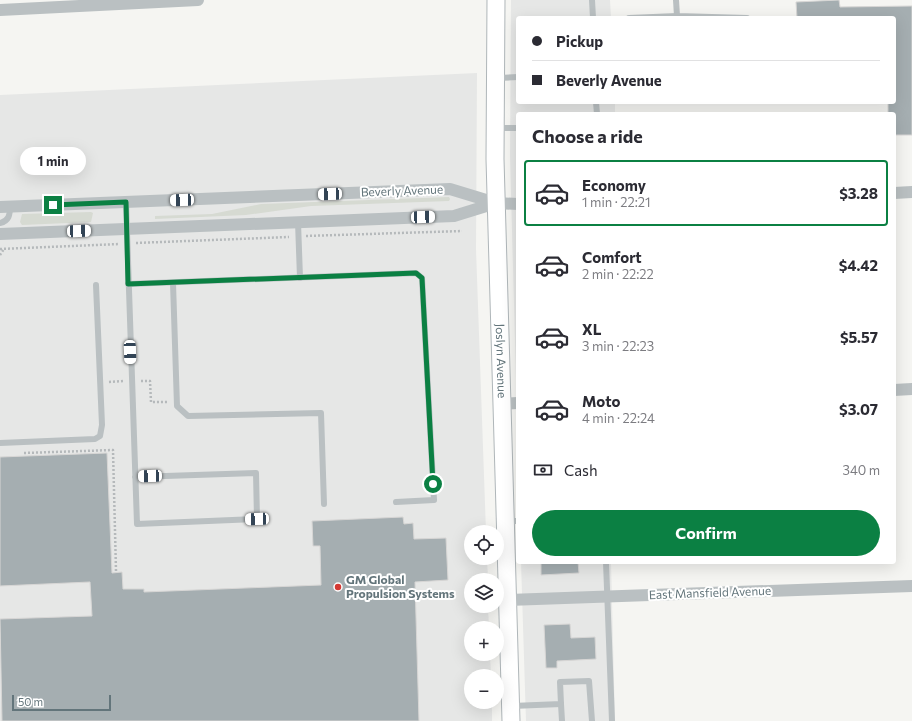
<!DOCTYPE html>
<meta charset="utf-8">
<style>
body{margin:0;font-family:Commissioner,sans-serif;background:#f7f7f7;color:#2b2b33;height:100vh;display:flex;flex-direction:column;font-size:15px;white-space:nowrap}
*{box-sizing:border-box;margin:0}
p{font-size:13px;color:#7c7c81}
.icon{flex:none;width:22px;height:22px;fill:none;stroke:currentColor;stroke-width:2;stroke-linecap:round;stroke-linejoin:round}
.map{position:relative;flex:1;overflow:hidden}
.drawer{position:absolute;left:516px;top:112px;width:380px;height:452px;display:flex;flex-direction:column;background:#fff;border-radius:4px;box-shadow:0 4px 16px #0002}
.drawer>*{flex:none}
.top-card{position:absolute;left:516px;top:16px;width:380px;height:88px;border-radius:4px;box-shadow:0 4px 16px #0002;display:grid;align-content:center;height:88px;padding:0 16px;background:#fff}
.fabs{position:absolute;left:464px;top:525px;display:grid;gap:8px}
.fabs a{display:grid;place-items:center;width:40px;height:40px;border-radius:50%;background:#fff;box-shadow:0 4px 16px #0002;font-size:20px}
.scale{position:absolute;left:12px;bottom:10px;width:99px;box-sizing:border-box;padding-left:4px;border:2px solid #63757b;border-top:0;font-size:11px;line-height:14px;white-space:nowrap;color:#63757b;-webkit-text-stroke:3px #fff;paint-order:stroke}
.end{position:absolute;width:18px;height:18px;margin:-9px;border:5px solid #0b8043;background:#fff;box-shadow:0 0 0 2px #fff}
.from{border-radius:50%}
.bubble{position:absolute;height:28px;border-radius:14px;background:#fff;box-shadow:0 4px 16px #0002;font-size:13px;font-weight:700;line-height:28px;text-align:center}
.car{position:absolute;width:12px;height:24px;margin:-12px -6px;border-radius:5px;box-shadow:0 0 3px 1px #0007;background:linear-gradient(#fff 24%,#345 0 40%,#fff 0 76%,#345 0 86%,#fff 0)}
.top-card b{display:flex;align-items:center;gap:14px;height:38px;font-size:15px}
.top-card b+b{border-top:1px solid #e1e1e2}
.top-card i{width:10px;height:10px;background:#2b2b33}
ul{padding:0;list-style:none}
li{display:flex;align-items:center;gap:12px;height:66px;margin:0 8px 6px;padding:0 8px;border:2px solid transparent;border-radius:4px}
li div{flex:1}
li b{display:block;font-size:15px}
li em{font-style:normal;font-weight:700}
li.current{border-color:#0b8043}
li>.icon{width:36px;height:36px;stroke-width:1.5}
h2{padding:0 16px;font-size:18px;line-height:48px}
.pay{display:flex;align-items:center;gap:10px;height:44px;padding:0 16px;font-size:15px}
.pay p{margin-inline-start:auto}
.button{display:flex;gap:8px;margin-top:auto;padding:8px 16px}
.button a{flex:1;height:46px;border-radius:24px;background:#0b8043;color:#fff;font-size:16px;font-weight:700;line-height:46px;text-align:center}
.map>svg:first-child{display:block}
.built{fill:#e6e7e6}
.green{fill:#d6dad2}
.building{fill:#a5aeb1;stroke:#d7d6d5}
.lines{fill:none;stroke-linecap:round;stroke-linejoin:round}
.secondary-casing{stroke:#afb6b9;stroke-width:19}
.path{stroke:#b5b9bb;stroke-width:2.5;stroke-dasharray:2 2;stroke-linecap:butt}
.service{stroke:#bac0c2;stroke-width:6}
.minor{stroke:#bac0c2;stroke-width:12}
.secondary{stroke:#fff;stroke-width:17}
.route{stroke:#0b8043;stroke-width:5}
.poi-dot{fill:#d43933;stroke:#fff;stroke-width:1.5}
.labels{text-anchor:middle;stroke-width:4;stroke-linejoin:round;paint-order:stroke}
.street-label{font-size:12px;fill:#63757b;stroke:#fff}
.poi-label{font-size:12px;font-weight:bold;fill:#63757b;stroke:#fff;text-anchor:start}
</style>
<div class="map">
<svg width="912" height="721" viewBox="0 0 912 721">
<rect width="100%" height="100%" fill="#f5f5f2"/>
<!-- built -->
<g class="built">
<path d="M511,0H610L611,18H518V102H615V114H518V452L510,156Z"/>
<path d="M477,73L476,249L486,532H471V558H487L488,580H471V606H488L489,628H471V654H490L491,676H471V702H492V721H0V95Z"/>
<path d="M521,562H611L615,721H526Z"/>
</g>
<!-- green -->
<g class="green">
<path d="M449,197L450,199L449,201L311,206L246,215L155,219V216L212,214L261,204Z"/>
<path d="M91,212L93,213L91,222L22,225L20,222L22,214Z"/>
</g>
<!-- building -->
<g class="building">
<path d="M839,0L840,7L912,6V135H894V114H888V102H894V18H797L796,2Z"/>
<path d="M107,453L112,573L122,572L123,589H144V592L321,585L320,546H313L312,521L403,517L404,524L413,523L414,539L446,538L448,580L415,582L419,721H2L0,619L92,616L90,582L0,586V457Z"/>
<path d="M541,562H578L579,573L541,575Z"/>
<path d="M570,624L571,638L595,637L596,659L557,661V668H546L544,625Z"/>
</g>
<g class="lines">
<!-- secondary casing -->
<g class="secondary-casing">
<g id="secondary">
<path id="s1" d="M496,0L495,159L511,721"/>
</g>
</g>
<!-- path -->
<g class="path">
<path d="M306,236L462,231"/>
<path d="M136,243L289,237"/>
<path d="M0,249L119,244"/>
<path d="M0,255L4,249"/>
<path d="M141,381H150L151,402H167"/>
<path d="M109,382L124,381"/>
<path d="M24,453L113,450L116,571"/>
</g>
<!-- service -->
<g class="service">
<path d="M592,0L593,18"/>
<path d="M676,0L677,16L747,18"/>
<path d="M629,18L677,16"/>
<path d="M497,78L518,77"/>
<path d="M596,102L597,114"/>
<path d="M497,128H518"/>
<path d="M126,202L137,524L257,519L256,473L135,477"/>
<path d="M298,222L300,278"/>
<path d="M0,223C9,221 10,215 10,206"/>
<path d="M173,283L177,406L188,416L321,413L324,504"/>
<path d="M128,284L416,273L422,278L434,500L396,502"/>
<path d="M0,443L95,439L100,436L102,425L96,285"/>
<path d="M507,521H518"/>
<path d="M606,562L612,721"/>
<path d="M561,704L562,721"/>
<path d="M512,706L561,704L560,682L589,681L592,721"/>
</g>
<!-- minor -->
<g class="minor">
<path d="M0,10L198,0"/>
<path d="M894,193L912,192"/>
<path d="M0,207L450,189L496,203L518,204"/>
<path d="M0,234L454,216L496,203"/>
<path d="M894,390L912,389"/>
<path d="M501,404L518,403"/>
<path d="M507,600L912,586"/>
</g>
<!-- secondary -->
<use href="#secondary" class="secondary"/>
</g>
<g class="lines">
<!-- route -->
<path class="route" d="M53,205L126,202L128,284L416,273L422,278L433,484"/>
</g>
<!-- markers -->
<circle class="poi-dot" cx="338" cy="587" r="4"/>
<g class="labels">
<!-- street labels -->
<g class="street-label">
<text transform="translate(402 191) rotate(-2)" y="4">Beverly Avenue</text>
<text dy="4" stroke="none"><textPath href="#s1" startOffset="361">Joslyn Avenue</textPath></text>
<text transform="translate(710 593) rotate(-2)" y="4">East Mansfield Avenue</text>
</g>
<!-- poi labels -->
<g class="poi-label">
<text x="346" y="584">GM Global<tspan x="346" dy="14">Propulsion Systems</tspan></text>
</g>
</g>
</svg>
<div class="fabs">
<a><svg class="icon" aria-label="locate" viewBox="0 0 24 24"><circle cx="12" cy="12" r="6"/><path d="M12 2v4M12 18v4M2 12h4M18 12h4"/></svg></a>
<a><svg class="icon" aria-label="layers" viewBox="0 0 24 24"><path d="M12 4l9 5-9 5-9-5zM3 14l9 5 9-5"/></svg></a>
<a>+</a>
<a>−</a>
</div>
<div class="scale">50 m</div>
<i class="end from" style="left:433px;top:484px"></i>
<i class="end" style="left:53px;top:205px"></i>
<div class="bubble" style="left:20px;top:147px;width:66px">1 min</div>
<i class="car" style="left:330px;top:194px;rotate:268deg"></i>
<i class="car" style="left:182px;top:200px;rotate:268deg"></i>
<i class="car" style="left:423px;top:217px;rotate:88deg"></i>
<i class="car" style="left:79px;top:231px;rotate:88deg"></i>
<i class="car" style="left:130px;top:352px;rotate:178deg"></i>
<i class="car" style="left:150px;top:476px;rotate:268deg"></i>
<i class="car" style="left:257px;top:519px;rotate:268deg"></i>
<div class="top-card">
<b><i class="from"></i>Pickup</b>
<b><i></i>Beverly Avenue</b>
</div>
<section class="drawer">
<h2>Choose a ride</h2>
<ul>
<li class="current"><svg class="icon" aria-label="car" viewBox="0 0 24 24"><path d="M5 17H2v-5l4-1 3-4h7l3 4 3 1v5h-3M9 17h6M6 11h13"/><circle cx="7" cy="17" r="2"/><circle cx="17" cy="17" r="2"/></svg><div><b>Economy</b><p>1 min · 22:21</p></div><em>$3.28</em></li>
<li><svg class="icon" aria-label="car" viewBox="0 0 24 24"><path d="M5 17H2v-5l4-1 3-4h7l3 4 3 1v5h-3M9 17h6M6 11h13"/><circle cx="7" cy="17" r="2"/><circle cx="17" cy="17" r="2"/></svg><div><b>Comfort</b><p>2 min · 22:22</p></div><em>$4.42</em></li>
<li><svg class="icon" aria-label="car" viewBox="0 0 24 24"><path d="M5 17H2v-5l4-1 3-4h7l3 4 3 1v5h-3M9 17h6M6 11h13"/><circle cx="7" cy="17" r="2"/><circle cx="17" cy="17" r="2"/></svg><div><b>XL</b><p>3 min · 22:23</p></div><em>$5.57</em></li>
<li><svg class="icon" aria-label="car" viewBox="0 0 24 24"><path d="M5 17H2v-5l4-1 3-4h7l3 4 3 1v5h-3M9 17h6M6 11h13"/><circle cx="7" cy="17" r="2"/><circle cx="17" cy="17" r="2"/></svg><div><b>Moto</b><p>4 min · 22:24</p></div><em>$3.07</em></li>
</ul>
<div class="pay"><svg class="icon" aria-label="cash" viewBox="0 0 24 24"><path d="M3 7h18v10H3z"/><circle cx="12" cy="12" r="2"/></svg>Cash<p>340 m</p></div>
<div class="button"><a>Confirm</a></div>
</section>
</div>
